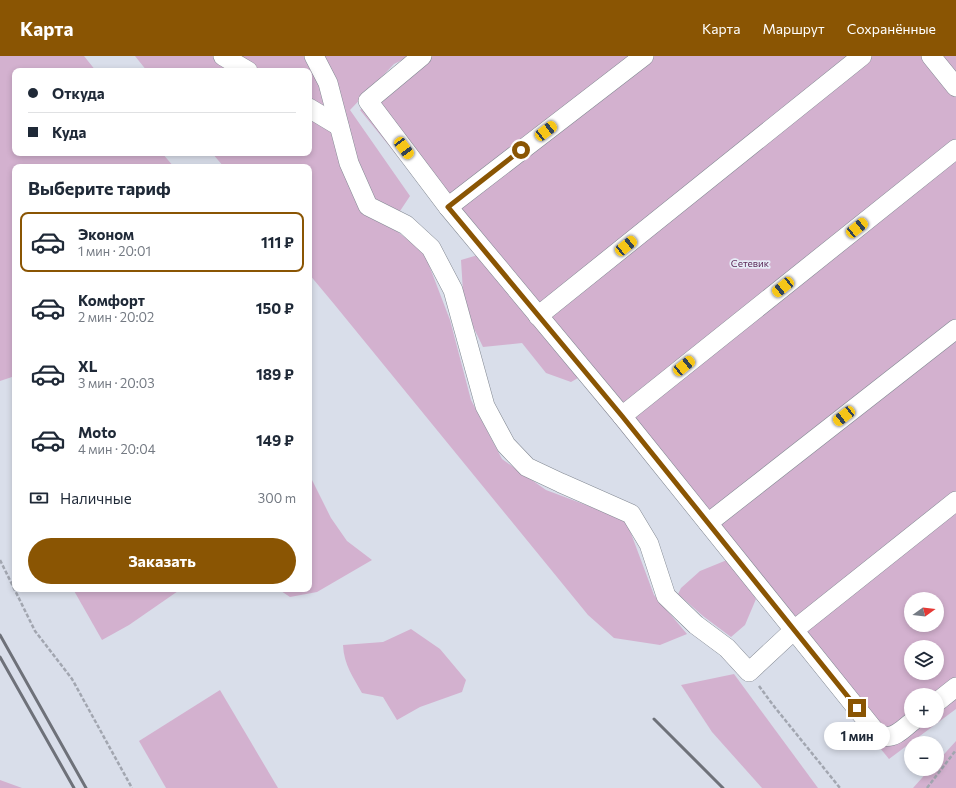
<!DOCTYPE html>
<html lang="ru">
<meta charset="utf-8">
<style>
body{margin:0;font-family:Commissioner,sans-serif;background:#f6f6f7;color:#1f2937;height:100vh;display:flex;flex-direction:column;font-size:15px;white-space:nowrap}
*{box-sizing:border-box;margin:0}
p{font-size:13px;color:#747a83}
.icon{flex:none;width:22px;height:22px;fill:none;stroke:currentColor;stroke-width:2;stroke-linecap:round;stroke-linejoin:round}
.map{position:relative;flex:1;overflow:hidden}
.side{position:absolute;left:12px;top:108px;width:300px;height:428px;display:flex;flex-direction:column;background:#fff;border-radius:8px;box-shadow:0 2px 6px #0003}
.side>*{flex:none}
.hud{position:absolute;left:12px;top:12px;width:300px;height:88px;border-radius:8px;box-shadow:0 2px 6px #0003;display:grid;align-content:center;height:88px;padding:0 16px;background:#fff}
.needle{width:26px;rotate:75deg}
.fabs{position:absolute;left:904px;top:536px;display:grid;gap:8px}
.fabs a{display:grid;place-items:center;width:40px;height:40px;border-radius:50%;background:#fff;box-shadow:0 2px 6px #0003;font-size:20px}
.end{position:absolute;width:18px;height:18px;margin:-9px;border:5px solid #8a5503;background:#fff;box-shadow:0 0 0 2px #fff}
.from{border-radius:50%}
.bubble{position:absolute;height:28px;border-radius:14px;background:#fff;box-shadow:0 2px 6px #0003;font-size:13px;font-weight:700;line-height:28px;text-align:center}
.car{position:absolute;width:12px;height:24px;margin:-12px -6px;border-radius:5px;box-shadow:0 0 3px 1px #0007;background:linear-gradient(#f5c518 24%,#345 0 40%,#f5c518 0 76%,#345 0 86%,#f5c518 0)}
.hud b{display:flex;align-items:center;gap:14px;height:38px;font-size:15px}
.hud b+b{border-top:1px solid #e0e1e3}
.hud i{width:10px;height:10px;background:#1f2937}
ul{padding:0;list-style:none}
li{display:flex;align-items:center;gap:12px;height:60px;margin:0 8px 6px;padding:0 8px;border:2px solid transparent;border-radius:8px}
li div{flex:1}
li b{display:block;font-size:15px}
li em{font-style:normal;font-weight:700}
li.active{border-color:#8a5503}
li>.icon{width:36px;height:36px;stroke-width:1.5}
h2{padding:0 16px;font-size:18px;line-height:48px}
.pay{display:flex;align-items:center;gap:10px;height:44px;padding:0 16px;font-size:15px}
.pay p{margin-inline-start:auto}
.button{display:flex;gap:8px;margin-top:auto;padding:8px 16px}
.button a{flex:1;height:46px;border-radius:24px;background:#8a5503;color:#fff;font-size:16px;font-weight:700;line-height:46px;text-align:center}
header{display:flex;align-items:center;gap:24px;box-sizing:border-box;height:56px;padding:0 20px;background:#8a5503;color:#fff}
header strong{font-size:19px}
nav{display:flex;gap:22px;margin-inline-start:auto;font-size:14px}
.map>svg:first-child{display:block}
.green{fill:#d3b1cf;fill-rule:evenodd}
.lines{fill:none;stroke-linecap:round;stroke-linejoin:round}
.minor-casing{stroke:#828892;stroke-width:20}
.path{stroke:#a2a6b0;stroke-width:2.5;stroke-dasharray:4 2;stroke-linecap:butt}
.minor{stroke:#fff;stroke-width:19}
.rail{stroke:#6e7179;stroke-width:3}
.route{stroke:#8a5503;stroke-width:5}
.labels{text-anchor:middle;stroke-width:3.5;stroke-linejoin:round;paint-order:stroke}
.park-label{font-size:10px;fill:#5d2b5a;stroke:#e6ecf7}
</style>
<header>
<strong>Карта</strong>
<nav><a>Карта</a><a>Маршрут</a><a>Сохранённые</a></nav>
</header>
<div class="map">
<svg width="956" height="732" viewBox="0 0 956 732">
<rect width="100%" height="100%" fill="#d9deea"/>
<!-- green -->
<g class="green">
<path d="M0,0H84L96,15H15V97H162L174,111H15V320L0,325Z"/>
<path d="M135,0H410L394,8L350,54L410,140L390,170L424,196L450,264L471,344L502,403L546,434L626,464L654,539L687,578L660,589L614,582L588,559L334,248L309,218V111H224L212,97H309V15H147Z"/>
<path d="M424,0H956V653L889,703L746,528L756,543L745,569L731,581L703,560L678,538L681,532L700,515L727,504L578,322L571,326L546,317L522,287L483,291L464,252L461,204L478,199L360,54ZM911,543H937V569H911ZM911,591H937V617H911ZM911,639H937V665H911Z"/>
<path d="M309,418L331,462L347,485L372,504L317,536L290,541L278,533H309Z"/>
<path d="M73,533H181L129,569L102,584Z"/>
<path d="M411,573L440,593L466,624L462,636L420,651L397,664L383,641L362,637C353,621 344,609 343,589L383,586Z"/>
<path d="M734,618L818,732H762L712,676L681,629Z"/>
<path d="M220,634L278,732H166L139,685Z"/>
<path d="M956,685V732H913L930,713H937V706Z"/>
<path d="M0,724L22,732H0Z"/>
</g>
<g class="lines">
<!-- minor casing -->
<g class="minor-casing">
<g id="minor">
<path d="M223,0L248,15"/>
<path d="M314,0L328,27L349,107L368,150L406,169L431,192L453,234L485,350L506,389L527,411L561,427L631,458L649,488L666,540L696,569L727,592L749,616L794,574L956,445"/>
<path d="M422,0L368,45L448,151L622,360L875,675C877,676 881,679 884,680C895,683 905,671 913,665"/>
<path d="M931,0L956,31"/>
<path d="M309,52L339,70"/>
<path d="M448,151L644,0"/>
<path d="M538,260L862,0"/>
<path d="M622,360L956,93"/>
<path d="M708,467L956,273"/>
<path d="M937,646L956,631"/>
</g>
</g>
<!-- path -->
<g class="path">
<path d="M0,504L35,575L72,623L132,732"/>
<path d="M759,630L773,649L840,732"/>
<path d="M927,732L956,694"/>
</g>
<!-- minor -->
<use href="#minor" class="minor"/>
<!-- rail -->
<g class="rail">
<path d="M0,579L86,732"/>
<path d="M0,601L74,732"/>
<path d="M654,663L723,732"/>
</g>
</g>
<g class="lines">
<!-- route -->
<path class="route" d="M521,94L448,151L622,360L857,652"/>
</g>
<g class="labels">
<!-- park labels -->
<g class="park-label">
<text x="750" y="211">Сетевик</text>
</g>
</g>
</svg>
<div class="fabs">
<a><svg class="needle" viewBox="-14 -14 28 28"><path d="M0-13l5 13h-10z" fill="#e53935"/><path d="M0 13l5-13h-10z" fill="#747a83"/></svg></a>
<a><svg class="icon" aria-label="layers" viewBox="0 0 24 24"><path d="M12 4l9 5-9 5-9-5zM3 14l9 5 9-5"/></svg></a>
<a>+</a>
<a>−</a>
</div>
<i class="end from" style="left:521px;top:94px"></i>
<i class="end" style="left:857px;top:652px"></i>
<div class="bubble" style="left:824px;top:666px;width:66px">1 мин</div>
<i class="car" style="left:546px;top:75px;rotate:52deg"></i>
<i class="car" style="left:404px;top:92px;rotate:143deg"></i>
<i class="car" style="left:857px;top:172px;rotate:51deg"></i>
<i class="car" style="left:626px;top:190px;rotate:51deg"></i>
<i class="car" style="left:783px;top:231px;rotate:231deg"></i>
<i class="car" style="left:684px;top:310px;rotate:51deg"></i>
<i class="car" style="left:844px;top:360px;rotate:232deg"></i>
<div class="hud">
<b><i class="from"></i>Откуда</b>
<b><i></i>Куда</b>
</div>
<section class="side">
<h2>Выберите тариф</h2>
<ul>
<li class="active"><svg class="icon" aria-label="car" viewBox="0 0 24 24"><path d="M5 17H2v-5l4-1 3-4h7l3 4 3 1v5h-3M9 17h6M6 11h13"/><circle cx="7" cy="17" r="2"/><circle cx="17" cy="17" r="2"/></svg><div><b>Эконом</b><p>1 мин · 20:01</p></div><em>111 ₽</em></li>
<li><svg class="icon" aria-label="car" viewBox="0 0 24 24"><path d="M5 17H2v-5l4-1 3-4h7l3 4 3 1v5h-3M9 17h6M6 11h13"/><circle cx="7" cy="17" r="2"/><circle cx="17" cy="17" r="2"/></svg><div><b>Комфорт</b><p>2 мин · 20:02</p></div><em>150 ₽</em></li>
<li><svg class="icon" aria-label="car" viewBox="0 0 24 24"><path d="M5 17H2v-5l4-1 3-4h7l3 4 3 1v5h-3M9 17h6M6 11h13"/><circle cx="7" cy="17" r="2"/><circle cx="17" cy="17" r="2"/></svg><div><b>XL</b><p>3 мин · 20:03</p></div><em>189 ₽</em></li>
<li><svg class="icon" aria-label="car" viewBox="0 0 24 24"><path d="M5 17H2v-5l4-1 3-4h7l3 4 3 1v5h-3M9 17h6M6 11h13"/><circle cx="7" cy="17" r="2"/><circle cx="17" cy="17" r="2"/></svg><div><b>Moto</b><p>4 мин · 20:04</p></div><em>149 ₽</em></li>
</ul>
<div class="pay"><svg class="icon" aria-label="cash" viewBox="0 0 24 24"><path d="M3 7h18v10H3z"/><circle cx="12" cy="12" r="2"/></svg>Наличные<p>300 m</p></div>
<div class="button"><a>Заказать</a></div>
</section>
</div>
